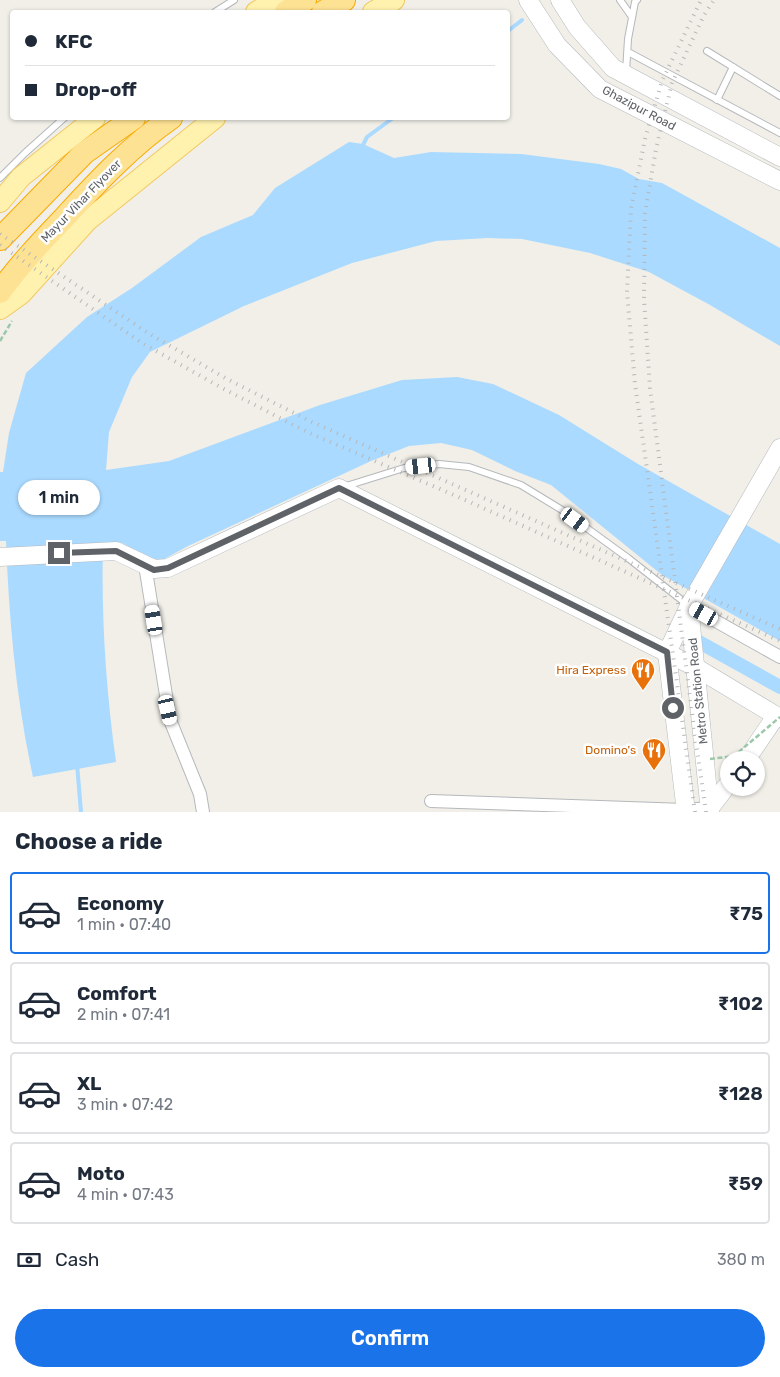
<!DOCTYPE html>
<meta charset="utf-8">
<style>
body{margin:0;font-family:Rubik,sans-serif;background:#f2f2f3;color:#1f2937;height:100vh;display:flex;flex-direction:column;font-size:19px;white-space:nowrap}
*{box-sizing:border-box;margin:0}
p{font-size:16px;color:#747a83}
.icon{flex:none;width:28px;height:28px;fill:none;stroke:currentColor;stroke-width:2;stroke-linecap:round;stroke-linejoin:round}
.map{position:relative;height:812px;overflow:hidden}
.side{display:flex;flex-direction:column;background:#fff;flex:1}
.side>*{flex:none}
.banner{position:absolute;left:10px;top:10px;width:500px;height:110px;border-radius:5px;box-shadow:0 1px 4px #0004;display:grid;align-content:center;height:110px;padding:0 15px;background:#fff}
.controls{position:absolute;left:720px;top:751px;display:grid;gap:10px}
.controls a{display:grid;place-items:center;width:45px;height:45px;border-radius:50%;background:#fff;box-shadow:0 1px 4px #0004;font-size:25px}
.end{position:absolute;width:22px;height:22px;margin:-11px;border:6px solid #5f6368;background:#fff;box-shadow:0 0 0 2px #fff}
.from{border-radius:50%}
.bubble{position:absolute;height:35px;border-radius:18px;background:#fff;box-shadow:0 1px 4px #0004;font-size:16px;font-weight:600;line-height:35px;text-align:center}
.car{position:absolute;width:15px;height:30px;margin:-15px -8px;border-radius:6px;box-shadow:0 0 4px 1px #0007;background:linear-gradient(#fff 24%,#345 0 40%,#fff 0 76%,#345 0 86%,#fff 0)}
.banner b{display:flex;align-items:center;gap:18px;height:48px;font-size:19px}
.banner b+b{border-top:1px solid #e0e1e3}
.banner i{width:12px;height:12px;background:#1f2937}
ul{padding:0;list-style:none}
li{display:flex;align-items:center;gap:15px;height:82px;margin:0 10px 8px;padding:0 5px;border:2px solid #e0e1e3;border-radius:5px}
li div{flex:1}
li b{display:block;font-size:19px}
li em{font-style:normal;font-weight:600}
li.current{border-color:#1a73e8}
li>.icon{width:45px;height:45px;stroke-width:1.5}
h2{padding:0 15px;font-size:22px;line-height:60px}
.pay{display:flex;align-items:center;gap:12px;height:55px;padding:0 15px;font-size:19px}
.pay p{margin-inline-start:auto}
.action{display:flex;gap:10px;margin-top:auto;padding:10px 15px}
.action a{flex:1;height:58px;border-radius:30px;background:#1a73e8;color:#fff;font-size:20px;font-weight:600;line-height:58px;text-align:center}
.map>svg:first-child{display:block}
.water{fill:#aadaff}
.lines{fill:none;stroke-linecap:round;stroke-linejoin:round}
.stream{stroke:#aadaff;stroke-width:4}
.canal{stroke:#aadaff;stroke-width:14}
.lane-casing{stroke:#b5b8bc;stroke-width:8}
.street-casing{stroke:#b5b8bc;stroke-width:14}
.secondary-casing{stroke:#b6babf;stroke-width:19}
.primary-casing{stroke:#f2c960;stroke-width:22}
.highway-casing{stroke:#f9ab00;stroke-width:24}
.path{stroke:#9cc7a9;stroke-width:2.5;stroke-dasharray:5 2.5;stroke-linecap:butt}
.lane{stroke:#fff;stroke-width:6}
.street{stroke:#fff;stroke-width:12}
.secondary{stroke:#fff;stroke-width:18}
.primary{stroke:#fff2af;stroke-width:20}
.highway{stroke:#fde293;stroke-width:22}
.rail{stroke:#b6b7b8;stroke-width:4;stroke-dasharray:1 6;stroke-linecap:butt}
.path-bridge{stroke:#9cc7a9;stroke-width:2.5;stroke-dasharray:5 2.5;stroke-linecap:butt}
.route{stroke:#5f6368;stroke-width:6}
.labels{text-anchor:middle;stroke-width:5;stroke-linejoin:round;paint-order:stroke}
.street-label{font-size:12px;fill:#5f6368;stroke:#fff}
.food-label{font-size:12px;fill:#c56008;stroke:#fff;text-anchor:end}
</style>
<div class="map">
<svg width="780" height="812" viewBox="0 0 780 812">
<rect width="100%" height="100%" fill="#f1efe8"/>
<!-- water -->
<path class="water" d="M349,142L363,144L394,158L431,152L521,154L599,164L621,169L639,179L662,183L780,248V346L710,305L649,272L590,253L522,239L488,238L436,241L352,263L244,306L150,352L132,377L109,432L106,470L169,461L320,405L402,380L457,377L493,384L559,415L638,464L780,544V641L662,575L551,485L515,471L472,450L441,443L409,446L371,461L188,546L155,564L122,543H103C101,616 106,690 116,762L33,777C16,699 9,620 6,541H0V472H3L9,433L26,373L87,317L132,288L201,237L253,215L275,188Z"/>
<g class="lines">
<!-- stream -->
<g class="stream">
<path d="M508,31L522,20"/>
<path d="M361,149L367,137L393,118"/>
<path d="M77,764L81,812"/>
</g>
<!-- canal -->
<path class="canal" d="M699,642L780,687"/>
<!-- lane casing -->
<g class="lane-casing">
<g id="lane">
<path d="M620,0L632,17"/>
<path d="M215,12L234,0"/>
<path d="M707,51L780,96"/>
<path d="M628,52L780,133"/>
<path d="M626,72L628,39L635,2L637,0"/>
<path d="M717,100L733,67"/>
<path d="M0,178L25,153L64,118"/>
<path d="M343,487L404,468L439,464L469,467L521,485L562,510L628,558L688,605"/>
</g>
</g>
<!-- street casing -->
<g class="street-casing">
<g id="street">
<path d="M145,565L170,720L200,794L203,812"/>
<path d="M689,606L780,657"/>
<path d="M431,801L685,810L710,808"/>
</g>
</g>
<!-- secondary casing -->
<g class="secondary-casing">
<g id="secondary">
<path d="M528,0L557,45L600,89L780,181"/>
<path d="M560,0L577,27L613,68L780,157"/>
<path d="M0,557L116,551L154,569L168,568L339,488L695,667L780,718"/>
<path d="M689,606L710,812"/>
<path d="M746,760L776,716"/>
<path d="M710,808L729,783"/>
<path d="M686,812L667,653L689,606L780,448"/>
</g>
</g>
<!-- primary casing -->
<g class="primary-casing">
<g id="primary">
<path d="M256,12L276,0"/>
<path d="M373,12L394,0"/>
<path d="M0,202L21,177L95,118"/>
<path d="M0,309L21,294L87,221L215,118"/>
</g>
</g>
<!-- highway casing -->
<g class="highway-casing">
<g id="highway">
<path d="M286,12L305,0"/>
<path d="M323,12L344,0"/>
<path d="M0,239L84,153L134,118"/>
<path d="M0,292C19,265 42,241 65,217C98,181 131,146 171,118"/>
</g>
</g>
<!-- path -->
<path class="path" d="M0,341L12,321"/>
<!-- lane -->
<use href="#lane" class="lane"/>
<!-- street -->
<use href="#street" class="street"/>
<!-- secondary -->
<use href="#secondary" class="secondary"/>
<!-- primary -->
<use href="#primary" class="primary"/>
<!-- highway -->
<use href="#highway" class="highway"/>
<!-- rail -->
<g class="rail">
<path d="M0,234L148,333L227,379L312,422L780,629"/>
<path d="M0,245L142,343L222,388L307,432L454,495L780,641"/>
<path d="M695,812L635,384L627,292L631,209L645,139L662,81L701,0"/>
<path d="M706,812L696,743L650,388L644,299L645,213L656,149L672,83L704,15L714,0"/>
</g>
<!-- path-bridge -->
<path class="path-bridge" d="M710,759L734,756L780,717"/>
</g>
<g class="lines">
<!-- route -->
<path class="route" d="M59,553L116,551L154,570L168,568L339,488L667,652L673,708"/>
</g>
<!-- icons -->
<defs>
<g id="restaurant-pin" transform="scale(1.25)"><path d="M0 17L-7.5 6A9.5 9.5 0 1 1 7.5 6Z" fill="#e8710a" stroke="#fff"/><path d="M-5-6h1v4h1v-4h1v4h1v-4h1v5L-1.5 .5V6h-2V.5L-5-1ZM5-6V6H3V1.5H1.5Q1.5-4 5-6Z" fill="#fff"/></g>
</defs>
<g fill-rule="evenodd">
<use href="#restaurant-pin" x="643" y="670"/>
<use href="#restaurant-pin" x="654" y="750"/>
</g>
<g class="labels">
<!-- street labels -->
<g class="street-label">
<text transform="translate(639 108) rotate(28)" y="4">Ghazipur Road</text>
<text transform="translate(81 201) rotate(-46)" y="4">Mayur Vihar Flyover</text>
<text transform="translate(698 691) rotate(-96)" y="4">Metro Station Road</text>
</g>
<!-- food labels -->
<g class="food-label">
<text x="626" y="674">Hira Express</text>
<text x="636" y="754">Domino's</text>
</g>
</g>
</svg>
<div class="controls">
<a><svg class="icon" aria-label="locate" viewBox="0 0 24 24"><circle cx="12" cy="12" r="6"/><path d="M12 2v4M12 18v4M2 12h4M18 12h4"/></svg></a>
</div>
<i class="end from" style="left:673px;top:708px"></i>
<i class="end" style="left:59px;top:553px"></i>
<div class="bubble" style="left:18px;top:480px;width:82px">1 min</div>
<i class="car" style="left:421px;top:466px;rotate:264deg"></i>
<i class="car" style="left:575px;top:520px;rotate:126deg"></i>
<i class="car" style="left:704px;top:614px;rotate:299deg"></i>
<i class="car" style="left:154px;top:620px;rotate:351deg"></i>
<i class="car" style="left:168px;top:710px;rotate:167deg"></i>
<div class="banner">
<b><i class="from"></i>KFC</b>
<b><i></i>Drop-off</b>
</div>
</div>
<section class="side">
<h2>Choose a ride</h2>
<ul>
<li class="current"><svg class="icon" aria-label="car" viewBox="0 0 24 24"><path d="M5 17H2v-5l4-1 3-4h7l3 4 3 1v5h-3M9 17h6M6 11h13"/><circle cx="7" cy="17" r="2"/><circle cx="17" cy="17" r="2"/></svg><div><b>Economy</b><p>1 min · 07:40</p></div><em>₹75</em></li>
<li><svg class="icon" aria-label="car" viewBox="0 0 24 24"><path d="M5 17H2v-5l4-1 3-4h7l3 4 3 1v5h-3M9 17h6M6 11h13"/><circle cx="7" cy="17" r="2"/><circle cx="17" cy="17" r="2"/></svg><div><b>Comfort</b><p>2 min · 07:41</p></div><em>₹102</em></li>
<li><svg class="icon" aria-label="car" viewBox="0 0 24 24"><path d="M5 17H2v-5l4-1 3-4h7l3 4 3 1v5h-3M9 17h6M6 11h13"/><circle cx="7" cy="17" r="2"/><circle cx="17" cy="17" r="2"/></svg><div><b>XL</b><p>3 min · 07:42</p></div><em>₹128</em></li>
<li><svg class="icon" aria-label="car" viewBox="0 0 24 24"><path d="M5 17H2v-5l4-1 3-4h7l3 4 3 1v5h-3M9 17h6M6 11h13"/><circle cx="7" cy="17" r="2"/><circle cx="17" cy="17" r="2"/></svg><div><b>Moto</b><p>4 min · 07:43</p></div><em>₹59</em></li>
</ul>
<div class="pay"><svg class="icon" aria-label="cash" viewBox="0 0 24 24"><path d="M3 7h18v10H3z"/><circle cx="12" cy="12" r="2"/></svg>Cash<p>380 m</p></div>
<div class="action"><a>Confirm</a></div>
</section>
